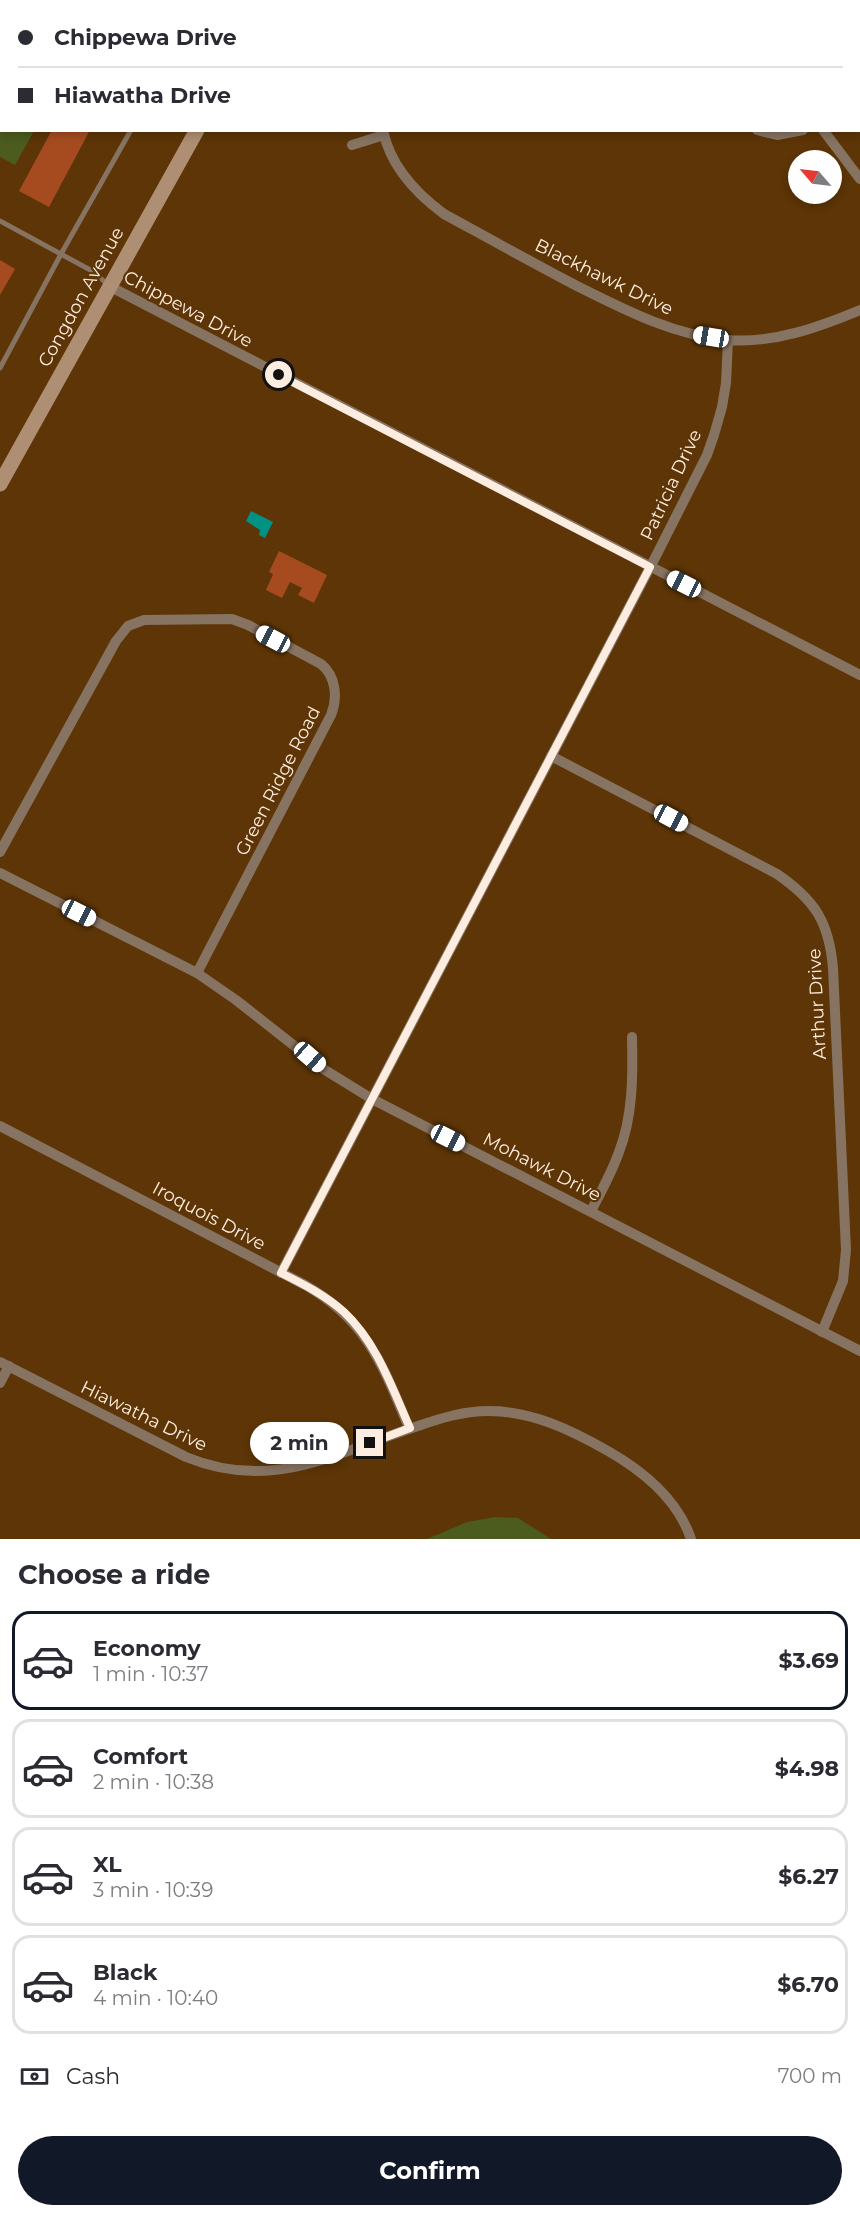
<!DOCTYPE html>
<meta charset="utf-8">
<style>
body{margin:0;font-family:Montserrat,sans-serif;background:#f7f7f7;color:#2b2b33;height:100vh;display:flex;flex-direction:column;font-size:22px;white-space:nowrap}
*{box-sizing:border-box;margin:0}
p{font-size:20px;color:#7c7c81}
.icon{flex:none;width:33px;height:33px;fill:none;stroke:currentColor;stroke-width:2;stroke-linecap:round;stroke-linejoin:round}
.map{position:relative;height:1539px;overflow:hidden}
.sheet{display:flex;flex-direction:column;background:#fff;flex:1}
.sheet>*{flex:none}
.banner{position:absolute;left:0px;top:0px;width:861px;height:132px;box-shadow:0 3px 9px #0003;display:grid;align-content:center;height:132px;padding:0 18px;background:#fff}
.needle{width:39px;rotate:298deg}
.buttons{position:absolute;left:788px;top:150px;display:grid;gap:12px}
.buttons a{display:grid;place-items:center;width:54px;height:54px;border-radius:50%;background:#fff;box-shadow:0 3px 9px #0003;font-size:30px}
.end{position:absolute;width:27px;height:27px;margin:-14px;border:8px solid #fdede0;background:#111;box-shadow:0 0 0 3px #111}
.from{border-radius:50%}
.bubble{position:absolute;height:42px;border-radius:21px;background:#fff;box-shadow:0 3px 9px #0003;font-size:20px;font-weight:700;line-height:42px;text-align:center}
.car{position:absolute;width:18px;height:36px;margin:-18px -9px;border-radius:8px;box-shadow:0 0 4px 2px #0007;background:linear-gradient(#fff 24%,#345 0 40%,#fff 0 76%,#345 0 86%,#fff 0)}
.banner b{display:flex;align-items:center;gap:21px;height:57px;font-size:22px}
.banner b+b{border-top:2px solid #e1e1e2}
.banner i{width:15px;height:15px;background:#2b2b33}
ul{padding:0;list-style:none}
li{display:flex;align-items:center;gap:18px;height:99px;margin:0 12px 9px;padding:0 6px;border:3px solid #e1e1e2;border-radius:18px}
li div{flex:1}
li b{display:block;font-size:22px}
li em{font-style:normal;font-weight:700}
li.on{border-color:#111827}
li>.icon{width:54px;height:54px;stroke-width:1.5}
h2{padding:0 18px;font-size:27px;line-height:72px}
.pay{display:flex;align-items:center;gap:15px;height:66px;padding:0 18px;font-size:22px}
.pay p{margin-inline-start:auto}
.button{display:flex;gap:12px;margin-top:auto;padding:12px 18px}
.button a{flex:1;height:69px;border-radius:36px;background:#111827;color:#fff;font-size:24px;font-weight:700;line-height:69px;text-align:center}
.map>svg:first-child{display:block}
.green{fill:#4b5c1e}
.water{fill:#009284}
.building{fill:#a64b20}
.lines{fill:none;stroke-linecap:round;stroke-linejoin:round}
.lane{stroke:#877362;stroke-width:5}
.street{stroke:#877362;stroke-width:10}
.secondary{stroke:#af8f73;stroke-width:15}
.route{stroke:#fdede0;stroke-width:8}
.labels{text-anchor:middle;stroke-width:4.5;stroke-linejoin:round;paint-order:stroke}
.street-label{font-size:18px;fill:#fdede0;stroke:#5d3506}
</style>
<div class="map">
<svg width="860" height="1539" viewBox="0 0 860 1539">
<rect width="100%" height="100%" fill="#5d3506"/>
<!-- green -->
<g class="green">
<path d="M0,78L2,130L34,131L15,165L0,157Z"/>
<path d="M495,1517L518,1518L551,1539H427L467,1522Z"/>
</g>
<!-- water -->
<path class="water" d="M251,511L273,522L265,538L259,535L260,530L246,521Z"/>
<!-- building -->
<g class="building">
<path d="M52,130H90L49,207L19,191Z"/>
<path d="M0,260L15,269L0,295Z"/>
<path d="M279,551L327,575L314,603L298,595L302,588L290,582L282,598L266,590L273,574L269,572Z"/>
</g>
<g class="lines">
<!-- lane -->
<g class="lane">
<path d="M205,2L206,0"/>
<path d="M0,221L94,272L108,285"/>
<path d="M0,368L61,254L131,130"/>
</g>
<!-- street -->
<g class="street">
<path d="M377,0V2"/>
<path d="M860,3V2"/>
<path d="M383,130C390,166 417,194 444,214C488,238 533,263 577,286C625,310 673,335 727,340C773,344 819,327 860,310"/>
<path d="M757,130L777,135L803,130"/>
<path d="M823,130L860,179"/>
<path d="M352,145L384,135"/>
<path d="M109,286L860,675"/>
<path d="M551,756L777,874C815,900 829,922 833,968L846,1250L843,1281L822,1332"/>
<path d="M0,852L116,641L128,626L144,620L232,619L248,625L321,664C336,676 338,698 331,715L197,973"/>
<path d="M0,873L197,973L236,1000L325,1070L372,1099L860,1351"/>
<path d="M0,1126L305,1285C367,1320 383,1366 409,1428"/>
<path d="M591,1211C601,1192 612,1172 619,1152C633,1116 633,1075 632,1037"/>
<path d="M281,1273L658,552L707,455L714,435L722,407L726,383L728,340"/>
<path d="M0,1362L186,1457C273,1493 337,1452 418,1426C441,1418 464,1411 489,1411C532,1411 571,1430 608,1451C643,1471 678,1500 691,1539"/>
<path d="M0,1383L9,1366"/>
</g>
<!-- secondary -->
<g class="secondary">
<path d="M269,2L270,0"/>
<path d="M0,484L197,130"/>
</g>
</g>
<g class="lines">
<!-- route -->
<path class="route" d="M279,375L650,567L281,1273C303,1284 325,1295 344,1312C377,1343 392,1388 410,1428L370,1443"/>
</g>
<g class="labels">
<!-- street labels -->
<g class="street-label">
<text transform="translate(604 277) rotate(26)" y="6">Blackhawk Drive</text>
<text transform="translate(81 297) rotate(-61)" y="6">Congdon Avenue</text>
<text transform="translate(188 309) rotate(28)" y="6">Chippewa Drive</text>
<text transform="translate(671 485) rotate(-65)" y="6">Patricia Drive</text>
<text transform="translate(278 781) rotate(-63)" y="6">Green Ridge Road</text>
<text transform="translate(817 1004) rotate(-93)" y="6">Arthur Drive</text>
<text transform="translate(542 1167) rotate(27)" y="6">Mohawk Drive</text>
<text transform="translate(209 1216) rotate(28)" y="6">Iroquois Drive</text>
<text transform="translate(144 1416) rotate(26)" y="6">Hiawatha Drive</text>
</g>
</g>
</svg>
<div class="buttons">
<a><svg class="needle" viewBox="-14 -14 28 28"><path d="M0-13l5 13h-10z" fill="#e53935"/><path d="M0 13l5-13h-10z" fill="#7c7c81"/></svg></a>
</div>
<i class="end from" style="left:279px;top:375px"></i>
<i class="end" style="left:370px;top:1443px"></i>
<div class="bubble" style="left:250px;top:1422px;width:99px">2 min</div>
<i class="car" style="left:711px;top:337px;rotate:280deg"></i>
<i class="car" style="left:684px;top:584px;rotate:297deg"></i>
<i class="car" style="left:273px;top:639px;rotate:298deg"></i>
<i class="car" style="left:671px;top:818px;rotate:118deg"></i>
<i class="car" style="left:79px;top:913px;rotate:117deg"></i>
<i class="car" style="left:310px;top:1057px;rotate:131deg"></i>
<i class="car" style="left:448px;top:1138px;rotate:117deg"></i>
<div class="banner">
<b><i class="from"></i>Chippewa Drive</b>
<b><i></i>Hiawatha Drive</b>
</div>
</div>
<section class="sheet">
<h2>Choose a ride</h2>
<ul>
<li class="on"><svg class="icon" aria-label="car" viewBox="0 0 24 24"><path d="M5 17H2v-5l4-1 3-4h7l3 4 3 1v5h-3M9 17h6M6 11h13"/><circle cx="7" cy="17" r="2"/><circle cx="17" cy="17" r="2"/></svg><div><b>Economy</b><p>1 min · 10:37</p></div><em>$3.69</em></li>
<li><svg class="icon" aria-label="car" viewBox="0 0 24 24"><path d="M5 17H2v-5l4-1 3-4h7l3 4 3 1v5h-3M9 17h6M6 11h13"/><circle cx="7" cy="17" r="2"/><circle cx="17" cy="17" r="2"/></svg><div><b>Comfort</b><p>2 min · 10:38</p></div><em>$4.98</em></li>
<li><svg class="icon" aria-label="car" viewBox="0 0 24 24"><path d="M5 17H2v-5l4-1 3-4h7l3 4 3 1v5h-3M9 17h6M6 11h13"/><circle cx="7" cy="17" r="2"/><circle cx="17" cy="17" r="2"/></svg><div><b>XL</b><p>3 min · 10:39</p></div><em>$6.27</em></li>
<li><svg class="icon" aria-label="car" viewBox="0 0 24 24"><path d="M5 17H2v-5l4-1 3-4h7l3 4 3 1v5h-3M9 17h6M6 11h13"/><circle cx="7" cy="17" r="2"/><circle cx="17" cy="17" r="2"/></svg><div><b>Black</b><p>4 min · 10:40</p></div><em>$6.70</em></li>
</ul>
<div class="pay"><svg class="icon" aria-label="cash" viewBox="0 0 24 24"><path d="M3 7h18v10H3z"/><circle cx="12" cy="12" r="2"/></svg>Cash<p>700 m</p></div>
<div class="button"><a>Confirm</a></div>
</section>
